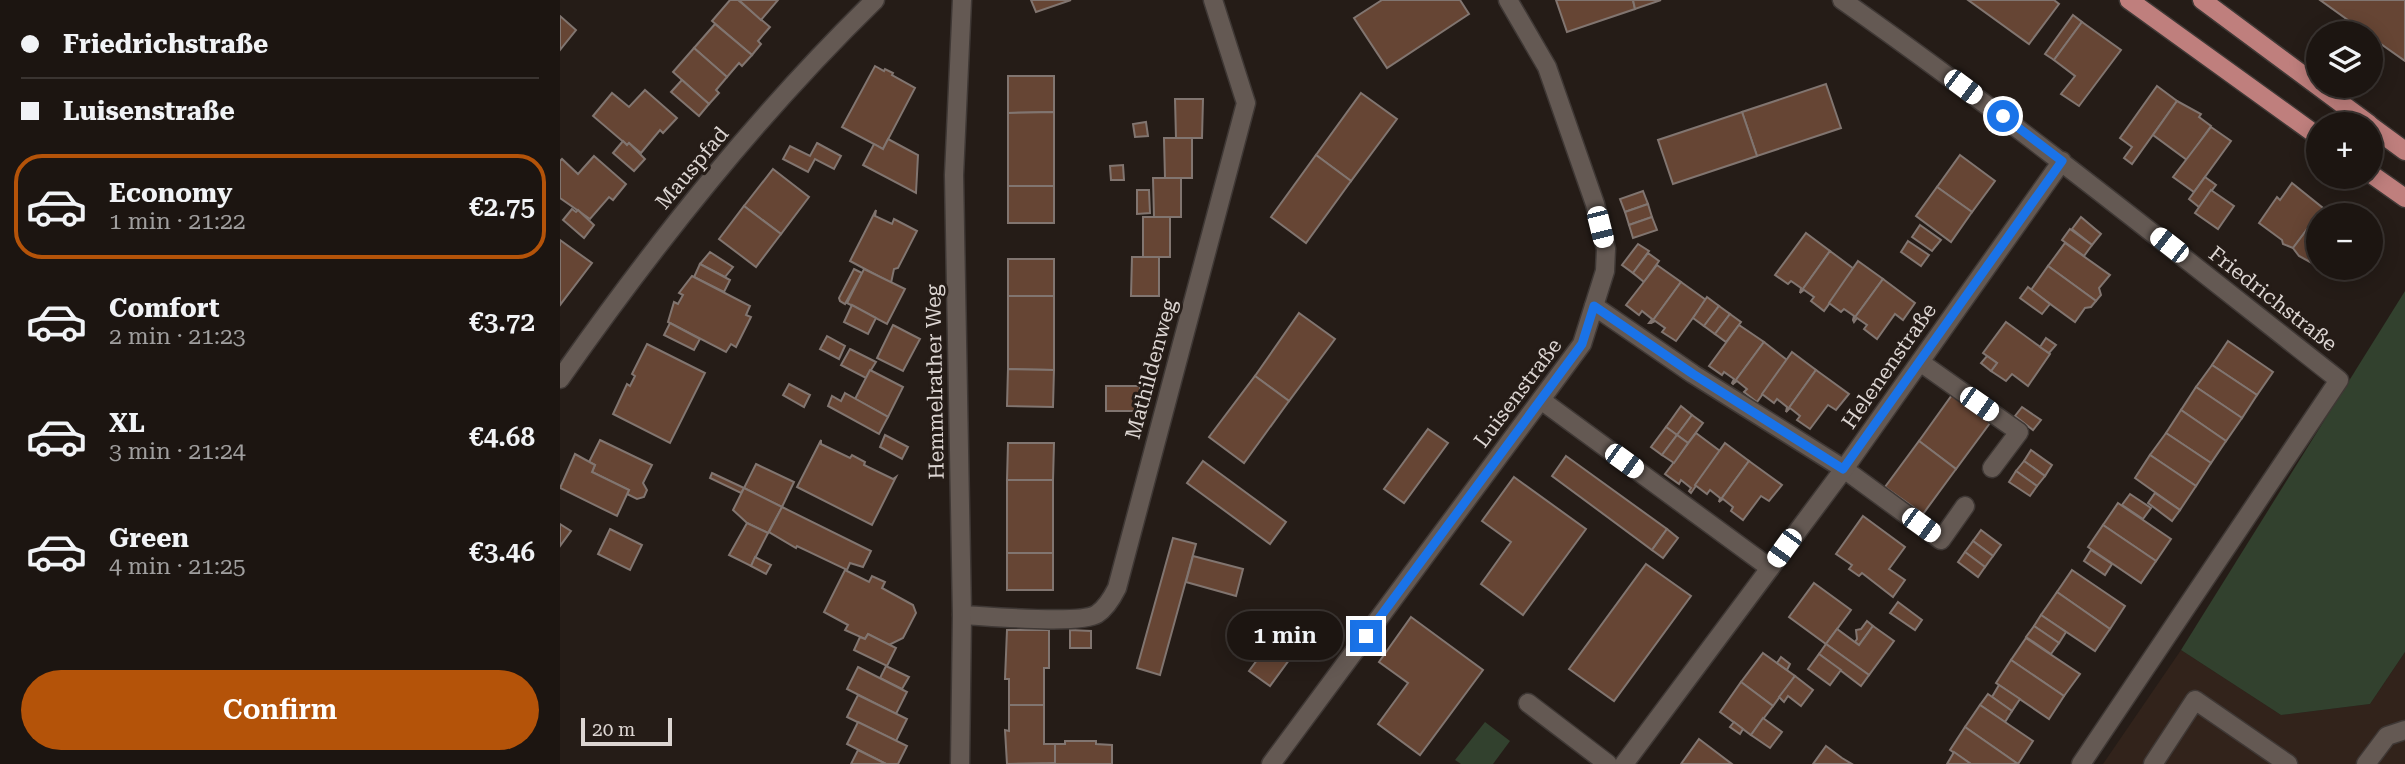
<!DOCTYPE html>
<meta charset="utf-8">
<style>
body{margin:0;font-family:"Roboto Serif",serif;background:#251e1a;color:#f1f3f6;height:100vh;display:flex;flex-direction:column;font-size:26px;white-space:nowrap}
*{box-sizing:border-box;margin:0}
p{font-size:23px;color:#a09f9f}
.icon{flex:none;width:38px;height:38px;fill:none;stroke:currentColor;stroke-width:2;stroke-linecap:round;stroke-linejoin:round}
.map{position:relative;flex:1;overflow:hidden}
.drawer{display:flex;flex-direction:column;background:#1c1511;width:560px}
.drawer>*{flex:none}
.top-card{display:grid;align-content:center;height:154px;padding:0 21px;background:#1c1511}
.buttons{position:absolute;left:1746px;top:21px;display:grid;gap:14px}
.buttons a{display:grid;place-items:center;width:77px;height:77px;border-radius:50%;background:#1c1511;box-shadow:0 4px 18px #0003,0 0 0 2px #3a3431;font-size:35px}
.scale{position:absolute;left:21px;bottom:18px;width:91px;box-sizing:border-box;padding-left:7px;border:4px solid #dcd5d2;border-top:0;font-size:19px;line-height:24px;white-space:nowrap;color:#dcd5d2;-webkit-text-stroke:5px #251c17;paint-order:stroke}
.end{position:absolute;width:32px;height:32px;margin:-16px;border:9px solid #1a73e8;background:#fff;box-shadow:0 0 0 4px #fff}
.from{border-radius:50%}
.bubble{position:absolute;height:49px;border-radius:24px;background:#1c1511;box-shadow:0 4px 18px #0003,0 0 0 2px #3a3431;font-size:23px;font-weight:600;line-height:49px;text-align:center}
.car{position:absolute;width:21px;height:42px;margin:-21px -10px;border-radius:9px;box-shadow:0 0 5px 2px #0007;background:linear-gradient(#fff 24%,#345 0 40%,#fff 0 76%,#345 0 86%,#fff 0)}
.top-card b{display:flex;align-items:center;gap:24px;height:66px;font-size:26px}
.top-card b+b{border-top:2px solid #3a3431}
.top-card i{width:18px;height:18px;background:#f1f3f6}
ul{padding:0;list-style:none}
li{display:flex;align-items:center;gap:21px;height:105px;margin:0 14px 10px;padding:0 7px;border:4px solid transparent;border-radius:28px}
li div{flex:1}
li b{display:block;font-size:26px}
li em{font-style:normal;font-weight:600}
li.selected{border-color:#b45309}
li>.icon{width:63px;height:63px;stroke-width:1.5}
.button{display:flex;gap:14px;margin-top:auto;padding:14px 21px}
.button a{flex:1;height:80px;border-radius:42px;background:#b45309;color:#fff;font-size:28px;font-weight:600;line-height:80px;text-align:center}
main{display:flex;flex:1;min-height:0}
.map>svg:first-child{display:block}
.built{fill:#32231b}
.green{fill:#32412e}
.building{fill:#664534;stroke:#817570;stroke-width:2}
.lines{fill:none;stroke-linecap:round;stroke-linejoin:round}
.minor-casing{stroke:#3f3835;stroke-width:21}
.major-casing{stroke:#3f3835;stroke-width:21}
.minor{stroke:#645953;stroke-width:18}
.major{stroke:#bf7f7d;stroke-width:18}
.route{stroke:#1a73e8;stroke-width:9}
.labels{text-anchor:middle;stroke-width:6;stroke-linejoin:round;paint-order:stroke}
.street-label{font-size:21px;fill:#dcd5d2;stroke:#251c17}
</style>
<main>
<section class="drawer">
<div class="top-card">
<b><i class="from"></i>Friedrichstraße</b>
<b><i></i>Luisenstraße</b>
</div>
<ul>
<li class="selected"><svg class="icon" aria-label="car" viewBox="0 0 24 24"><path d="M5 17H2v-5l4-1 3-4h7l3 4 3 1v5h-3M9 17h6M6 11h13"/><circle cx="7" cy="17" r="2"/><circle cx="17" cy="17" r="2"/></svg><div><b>Economy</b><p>1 min · 21:22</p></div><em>€2.75</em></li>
<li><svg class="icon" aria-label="car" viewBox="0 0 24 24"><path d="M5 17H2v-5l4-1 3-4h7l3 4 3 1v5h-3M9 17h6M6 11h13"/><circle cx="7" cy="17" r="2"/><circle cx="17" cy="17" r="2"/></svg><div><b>Comfort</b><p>2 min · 21:23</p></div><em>€3.72</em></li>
<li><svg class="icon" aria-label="car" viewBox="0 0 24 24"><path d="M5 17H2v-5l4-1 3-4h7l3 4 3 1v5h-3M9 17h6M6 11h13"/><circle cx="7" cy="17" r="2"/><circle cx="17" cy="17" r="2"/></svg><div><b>XL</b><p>3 min · 21:24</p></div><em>€4.68</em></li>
<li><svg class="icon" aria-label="car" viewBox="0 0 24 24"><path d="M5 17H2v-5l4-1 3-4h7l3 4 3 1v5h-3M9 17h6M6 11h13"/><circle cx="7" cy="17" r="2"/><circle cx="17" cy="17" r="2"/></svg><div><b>Green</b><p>4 min · 21:25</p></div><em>€3.46</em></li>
</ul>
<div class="button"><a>Confirm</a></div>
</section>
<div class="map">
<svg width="1845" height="764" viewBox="0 0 1845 764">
<rect width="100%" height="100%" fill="#251c17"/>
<!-- built -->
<path class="built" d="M1621,650L1721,715L1810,704L1845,652V764H1543Z"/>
<!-- green -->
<g class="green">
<path d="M1845,291V652L1810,704L1721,715L1621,650Z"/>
<path d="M925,722L950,741L933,764H901L895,760Z"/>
</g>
<!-- building -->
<g class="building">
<path d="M170,0H178L210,27L198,41L201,44L192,55L152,21Z"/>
<path d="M181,0H218L201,20L180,1Z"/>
<path d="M471,0H511L476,12Z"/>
<path d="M822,0H900L909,14L827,68L794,18Z"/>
<path d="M996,0H1073L1075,9L1007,32Z"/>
<path d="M1073,0H1101L1075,9Z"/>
<path d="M1408,0H1494L1499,4L1469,44Z"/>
<path d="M1760,0H1845V61L1811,37V33H1806Z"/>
<path d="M1513,15L1522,22L1494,60L1485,54Z"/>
<path d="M0,16L16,30L0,50Z"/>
<path d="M1522,22L1561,50L1519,106L1501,94L1515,76L1494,60Z"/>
<path d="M155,24L192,55L182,66L179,63L167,77L134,48Z"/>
<path d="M134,48L167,77L156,90L159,93L149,104L113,72Z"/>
<path d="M315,66L324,71L325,69L333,73L332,75L355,88L323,149L282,127Z"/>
<path d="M448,76H494V112L448,113Z"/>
<path d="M122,80L149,104L139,116L111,92Z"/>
<path d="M1266,84L1281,128L1197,156L1182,112Z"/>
<path d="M1597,86L1617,101L1572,164L1564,158L1572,147L1560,138Z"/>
<path d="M85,90L117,118L103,133L100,130L81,153L69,143L67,145L33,116L52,93L69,107Z"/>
<path d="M801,93L837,119L791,181L756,155Z"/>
<path d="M615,99H643L642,138H616Z"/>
<path d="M1617,101L1641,114L1639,117L1651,126L1627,160L1593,135Z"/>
<path d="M494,112V186H448V113Z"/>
<path d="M1182,112L1197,156L1113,184L1098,140Z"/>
<path d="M586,122L588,136L575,137L573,124Z"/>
<path d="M1651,127L1671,141L1634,192L1613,177Z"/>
<path d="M604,138H632V178H605Z"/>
<path d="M328,139L358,155L356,193L303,165L314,144L323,149Z"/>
<path d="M63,141L67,145L69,143L85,159L74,171L53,153Z"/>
<path d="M257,143L281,156L274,169L255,159L248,172L223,159L230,146L250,156Z"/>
<path d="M756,155L791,181L746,243L711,217Z"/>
<path d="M1400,155L1435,181L1412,212L1377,187Z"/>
<path d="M34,156L66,184L53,200L49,197L30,219L0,198V161L2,159L18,174Z"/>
<path d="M563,165L564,180H551L550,166Z"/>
<path d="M213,169L249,197L221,234L184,206Z"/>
<path d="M1645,177L1656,185L1639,207L1629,199Z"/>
<path d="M593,178H621V217H594Z"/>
<path d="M1732,183L1763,208L1733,248L1723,244L1722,240L1699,223L1717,197L1720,200Z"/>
<rect x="448" y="186" width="46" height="37"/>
<path d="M1377,187L1412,212L1391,242L1356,216Z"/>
<path d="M577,190H589L590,213L577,214Z"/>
<path d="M1651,190L1674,206L1658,229L1635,213Z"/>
<path d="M1083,191L1088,204L1065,212L1060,199Z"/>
<path d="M1088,204L1092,217L1069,225L1065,212Z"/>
<path d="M184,206L221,234L196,267L159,239Z"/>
<path d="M1763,208L1773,215H1759V267L1739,256L1733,248Z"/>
<path d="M12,209L16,212L18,210L34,225L24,238L3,220Z"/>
<path d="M316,210L315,216L332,224L334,219L357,231L338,268L334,269L331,283L290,261Z"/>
<rect x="583" y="217" width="27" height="40"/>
<path d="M1092,217L1097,230L1073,238L1069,225Z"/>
<path d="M1521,217L1541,234L1532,245L1512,229Z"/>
<path d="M1360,225L1381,240L1372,251L1352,237Z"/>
<path d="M1510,229L1532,245L1524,256L1502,240Z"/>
<path d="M1246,233L1270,251L1240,293L1241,288L1231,281L1228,284L1215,275Z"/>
<path d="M0,240L32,263L0,305Z"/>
<path d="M1348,241L1369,255L1361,266L1341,252Z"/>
<path d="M1505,243L1550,275L1539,288L1541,295L1536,301L1488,266Z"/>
<path d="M1078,244L1089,251L1073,273L1062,265Z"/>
<path d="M1270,251L1294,269L1264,311L1251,301L1254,297L1244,290L1240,293Z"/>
<path d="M150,252L173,267L165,277L140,264Z"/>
<path d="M1088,253L1099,261L1084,282L1073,273Z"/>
<path d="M572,257H599V296H571Z"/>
<rect x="448" y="259" width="46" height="37"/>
<path d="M1298,261L1323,279L1293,320L1294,316L1284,309L1281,312L1269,303Z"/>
<path d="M140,264L170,280L164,292L134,277Z"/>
<path d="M1097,265L1121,282L1091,323H1089L1092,319L1082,311L1079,315L1066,305Z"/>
<path d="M1488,266L1536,301L1531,307L1525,308L1515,322L1471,290Z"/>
<path d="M294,269L302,273L285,304L280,301L279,298Z"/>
<path d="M304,269L345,289L327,324L287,303Z"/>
<path d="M132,276L190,306L186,315L191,317L176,347L171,344L166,352L108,322L114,302L118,304L123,295L119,293Z"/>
<path d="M1323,279L1355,303L1343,320L1335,314L1317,339L1304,329L1307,325L1297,318L1294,322L1293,320Z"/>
<path d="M1121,282L1146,300L1116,341L1102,332L1105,328L1095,321L1091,323Z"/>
<path d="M1468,287L1490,304L1482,314L1460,298Z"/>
<path d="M448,296H494V370L448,369Z"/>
<path d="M1147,297L1159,306L1144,326L1133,318Z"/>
<path d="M292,305L316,318L308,334L284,322Z"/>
<path d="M1159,306L1170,314L1155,334L1144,326Z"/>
<path d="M739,313L775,339L729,401L695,376Z"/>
<path d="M1170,314L1181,322L1166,342L1155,334Z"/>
<path d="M1446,322L1490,354L1468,386L1452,374L1446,381L1431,371L1437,363L1423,353Z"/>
<path d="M110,323L140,339L134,350L104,335Z"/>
<path d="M333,325L360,339L343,371L317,358Z"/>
<path d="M1179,325L1204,342L1173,384L1172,383L1174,379L1164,372L1162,375L1149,366Z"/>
<path d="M267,336L285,346L279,359L260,349Z"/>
<path d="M1486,338L1496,345L1489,353L1480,347Z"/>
<path d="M1668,341L1713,372L1697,395L1652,365Z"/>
<path d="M1204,342L1227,360L1197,402L1184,392L1187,389L1177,381L1173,384Z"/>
<path d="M87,344L145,373L110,443L53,414L67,384L70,386L75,376L72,374Z"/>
<path d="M290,349L316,362L306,378L281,365Z"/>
<path d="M1232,352L1256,370L1226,412L1227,407L1217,399L1214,403L1202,394Z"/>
<path d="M1427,356L1437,363L1431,371L1421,363Z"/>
<path d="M1652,365L1697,395L1682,418L1636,387Z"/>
<path d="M448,369L494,370L493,407L447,406Z"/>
<path d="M310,370L343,387L328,417L295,399Z"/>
<path d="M1256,370L1289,394L1276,410L1268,405L1250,429L1237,420L1240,416L1230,408L1226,412Z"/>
<path d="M695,376L729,401L684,463L649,437Z"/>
<path d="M229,384L250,395L244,407L223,395Z"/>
<rect x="546" y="386" width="34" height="25"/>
<path d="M1636,387L1682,418L1666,441L1621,410Z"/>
<path d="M285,393L328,417L319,434L268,406L272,396L281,401Z"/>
<path d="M1392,395L1430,423L1396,469L1359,441Z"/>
<path d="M1121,406L1132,415L1117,435L1106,427Z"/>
<path d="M1462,407L1481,420L1473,430L1455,416Z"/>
<path d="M1621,410L1666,441L1651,463L1606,433Z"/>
<path d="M1132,415L1143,423L1128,443L1117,435Z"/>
<path d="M1106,427L1117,435L1102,455L1091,447Z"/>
<path d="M868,429L888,443L844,503L824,489Z"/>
<path d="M1136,433L1160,451L1131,493L1129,491L1131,488L1121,480L1119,484L1105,474Z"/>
<path d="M1606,433L1651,463L1636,486L1590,455Z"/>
<path d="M325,435L348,447L342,459L320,447Z"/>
<path d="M1117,435L1128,443L1114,463L1102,455Z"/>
<path d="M40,440L92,465L83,483L87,490L84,497L77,499L67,494L69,490L32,472L35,465L29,462Z"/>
<path d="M261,440V444L290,458L292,455L305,462L304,465L333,479L336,477L312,525L237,487Z"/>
<path d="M1359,441L1396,469L1363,514L1325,487Z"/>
<path d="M448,443H494L493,480H447Z"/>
<path d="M1165,443L1189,461L1159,502L1160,498L1150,490L1147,494L1135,485Z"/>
<path d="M1471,450L1492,465L1485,476L1464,461Z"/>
<path d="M15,454L35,465L32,472L69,490L57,516L0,488Z"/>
<path d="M1590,455L1636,486L1620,510L1575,478Z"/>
<path d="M1006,456L1107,529L1092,550L992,476Z"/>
<path d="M643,461L726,522L710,544L627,483Z"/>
<path d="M1189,461L1222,485L1209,501L1201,496L1183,520L1171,511L1173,507L1163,499L1159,502Z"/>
<path d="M1464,461L1485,476L1477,486L1456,471Z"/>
<path d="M196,464L234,482L222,507L184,488Z"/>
<path d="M1456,471L1477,486L1470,496L1449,482Z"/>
<path d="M152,473L184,488L181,493L150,478Z"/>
<path d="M954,477L1026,529L963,615L921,584L951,542L922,521Z"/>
<rect x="447" y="480" width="46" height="73"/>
<path d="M184,488L222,507L208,533L187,523L173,510Z"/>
<path d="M1595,493L1620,510L1612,521L1588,503Z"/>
<path d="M1570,494L1591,508L1583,519L1562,505Z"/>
<path d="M1558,503L1611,539L1596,561L1543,525Z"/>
<path d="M222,507L311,551L303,567L290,563L287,570L237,546L236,548L209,532Z"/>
<path d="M1303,516L1345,547L1329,569L1345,580L1333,597L1302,573L1299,576L1289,569L1292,565L1276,554Z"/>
<path d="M187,523L208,533L191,566L169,555Z"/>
<path d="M0,524L11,531L0,546Z"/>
<path d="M1543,525L1596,561L1581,583L1528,547Z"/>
<path d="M50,529L82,545L70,570L38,554Z"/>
<path d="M1107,529L1118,538L1103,558L1092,550Z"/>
<path d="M1421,530L1441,545L1433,556L1413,541Z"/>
<path d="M613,538L636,544L600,675L577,668Z"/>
<path d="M1413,541L1433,556L1425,567L1405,552Z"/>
<path d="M1531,550L1552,564L1545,575L1524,561Z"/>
<path d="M1405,552L1425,567L1418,577L1398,562Z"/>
<rect x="447" y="553" width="46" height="37"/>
<path d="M633,556L683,569L676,596L626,582Z"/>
<path d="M195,557L211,565L206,574L191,566Z"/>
<path d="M1086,564L1131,596L1054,701L1009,669Z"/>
<path d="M285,570L309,582L312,576L325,582L322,588L353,605L356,613L343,638L329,645L308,634L305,639L285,630L288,625L264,612Z"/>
<path d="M1512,570L1565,606L1550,629L1497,592Z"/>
<path d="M1254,583L1291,610L1266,644L1229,617Z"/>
<path d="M1497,592L1550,629L1535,651L1481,615Z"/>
<path d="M1338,602L1362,620L1355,630L1330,613Z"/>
<path d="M733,611L754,626L710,686L689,671Z"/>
<path d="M1481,615L1506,632L1499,643L1474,626Z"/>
<path d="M851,617L923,670L860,755L818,724L848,683L819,662Z"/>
<path d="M1307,621L1313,626L1299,645L1295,642L1297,639L1296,630L1301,629Z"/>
<path d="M1313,626L1334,641L1309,675L1266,644L1277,629L1299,645Z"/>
<path d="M1474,626L1499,643L1491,654L1466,637Z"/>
<path d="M447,630H489V668H484V705H449V679H445Z"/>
<path d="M510,630L531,631V648H510Z"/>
<path d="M308,634L336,648L327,666L294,650L300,637L305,639Z"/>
<path d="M1466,638L1520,674L1504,696L1451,660Z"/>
<path d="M1266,644L1309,675L1301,686L1259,654Z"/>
<path d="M1203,653L1235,676L1213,706L1181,682Z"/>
<path d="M1259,654L1281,670L1270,685L1248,669Z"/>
<path d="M1221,657L1230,664L1227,670L1217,663Z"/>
<path d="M1451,660L1504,696L1489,719L1436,683Z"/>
<path d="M326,666L349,677L342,689L320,678Z"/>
<path d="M298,667L347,692L336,714L287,689Z"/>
<path d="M1235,676L1253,690L1241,706L1228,696L1224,702L1219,697Z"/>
<path d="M1181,682L1213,706L1191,735L1160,712Z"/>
<path d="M1439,685L1460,699L1452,711L1432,697Z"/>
<path d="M1428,694L1452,711L1445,722L1420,705Z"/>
<path d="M298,695L347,719L336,741L287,717Z"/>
<path d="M449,705H484V744H495V763L447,764L445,730L449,731Z"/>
<path d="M1420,705L1473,741L1458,764L1405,727Z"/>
<path d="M1203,718L1222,732L1210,748L1191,735Z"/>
<path d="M298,722L347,746L338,764H326L287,744Z"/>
<path d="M1174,722L1183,729L1180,734L1170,727Z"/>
<path d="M1405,727L1458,764H1411L1390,750Z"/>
<path d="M1139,739L1172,764H1121Z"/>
<path d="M505,741H536V744L552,745V764H486L495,763V744H505Z"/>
<path d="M1266,746L1282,758L1292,764H1253Z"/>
<path d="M298,750L326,764H291Z"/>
<path d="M1394,752L1411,764H1387Z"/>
</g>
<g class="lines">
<!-- minor casing -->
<g class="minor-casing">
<g id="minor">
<path d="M1282,0C1453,120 1615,251 1779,380L1521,764"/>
<path d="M1034,306L1133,374L1284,469L1381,540L1405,506"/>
<path d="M1360,362L1459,432L1432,468"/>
<path d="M0,379C95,244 197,115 315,0"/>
<path d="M981,400L1210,568"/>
<path d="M402,615C427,616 520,625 537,614C546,608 552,598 557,588L686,103L653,0"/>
<path d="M968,703L1048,764"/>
<path d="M400,764L402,615L394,175L402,0"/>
<path d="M711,764L1022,344L1045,271L1046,249L1035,204L987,67L948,0"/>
<path d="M1064,764L1284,469L1502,161"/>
<path d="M1593,764L1635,700L1728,764"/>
<path d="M1806,764L1827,736L1845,730"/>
</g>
</g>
<!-- major casing -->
<g class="major-casing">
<g id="major">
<path d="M1569,0L1759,137"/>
<path d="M1642,0L1809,124"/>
<path d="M1811,126L1845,151"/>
<path d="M1811,174L1845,198"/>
</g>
</g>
<!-- minor -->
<use href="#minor" class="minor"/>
<!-- major -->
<use href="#major" class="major"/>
</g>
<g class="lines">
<!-- route -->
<path class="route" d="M806,636L1022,344L1034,306L1133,374L1283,469L1502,161L1443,116"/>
</g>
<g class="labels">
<!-- street labels -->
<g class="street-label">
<text transform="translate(132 168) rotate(-50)" y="7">Mauspfad</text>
<text transform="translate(1713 299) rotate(38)" y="7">Friedrichstraße</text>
<text transform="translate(1329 366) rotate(-55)" y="7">Helenenstraße</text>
<text transform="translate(591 369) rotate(-75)" y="7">Mathildenweg</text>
<text transform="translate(375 382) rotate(-91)" y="7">Hemmelrather Weg</text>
<text transform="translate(958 393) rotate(-53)" y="7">Luisenstraße</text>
</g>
</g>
</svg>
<div class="buttons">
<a><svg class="icon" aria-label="layers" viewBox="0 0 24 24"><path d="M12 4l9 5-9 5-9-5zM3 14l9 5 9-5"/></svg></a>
<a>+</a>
<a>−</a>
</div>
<div class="scale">20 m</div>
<i class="end from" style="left:1443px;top:116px"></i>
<i class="end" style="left:806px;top:636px"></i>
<div class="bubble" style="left:667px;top:611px;width:116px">1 min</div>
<i class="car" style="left:1403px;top:87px;rotate:127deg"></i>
<i class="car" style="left:1040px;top:227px;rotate:166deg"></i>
<i class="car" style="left:1609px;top:245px;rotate:308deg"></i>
<i class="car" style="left:1419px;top:404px;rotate:125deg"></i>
<i class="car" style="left:1064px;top:461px;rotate:126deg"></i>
<i class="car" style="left:1361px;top:525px;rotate:126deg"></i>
<i class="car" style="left:1224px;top:548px;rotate:216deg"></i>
</div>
</main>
